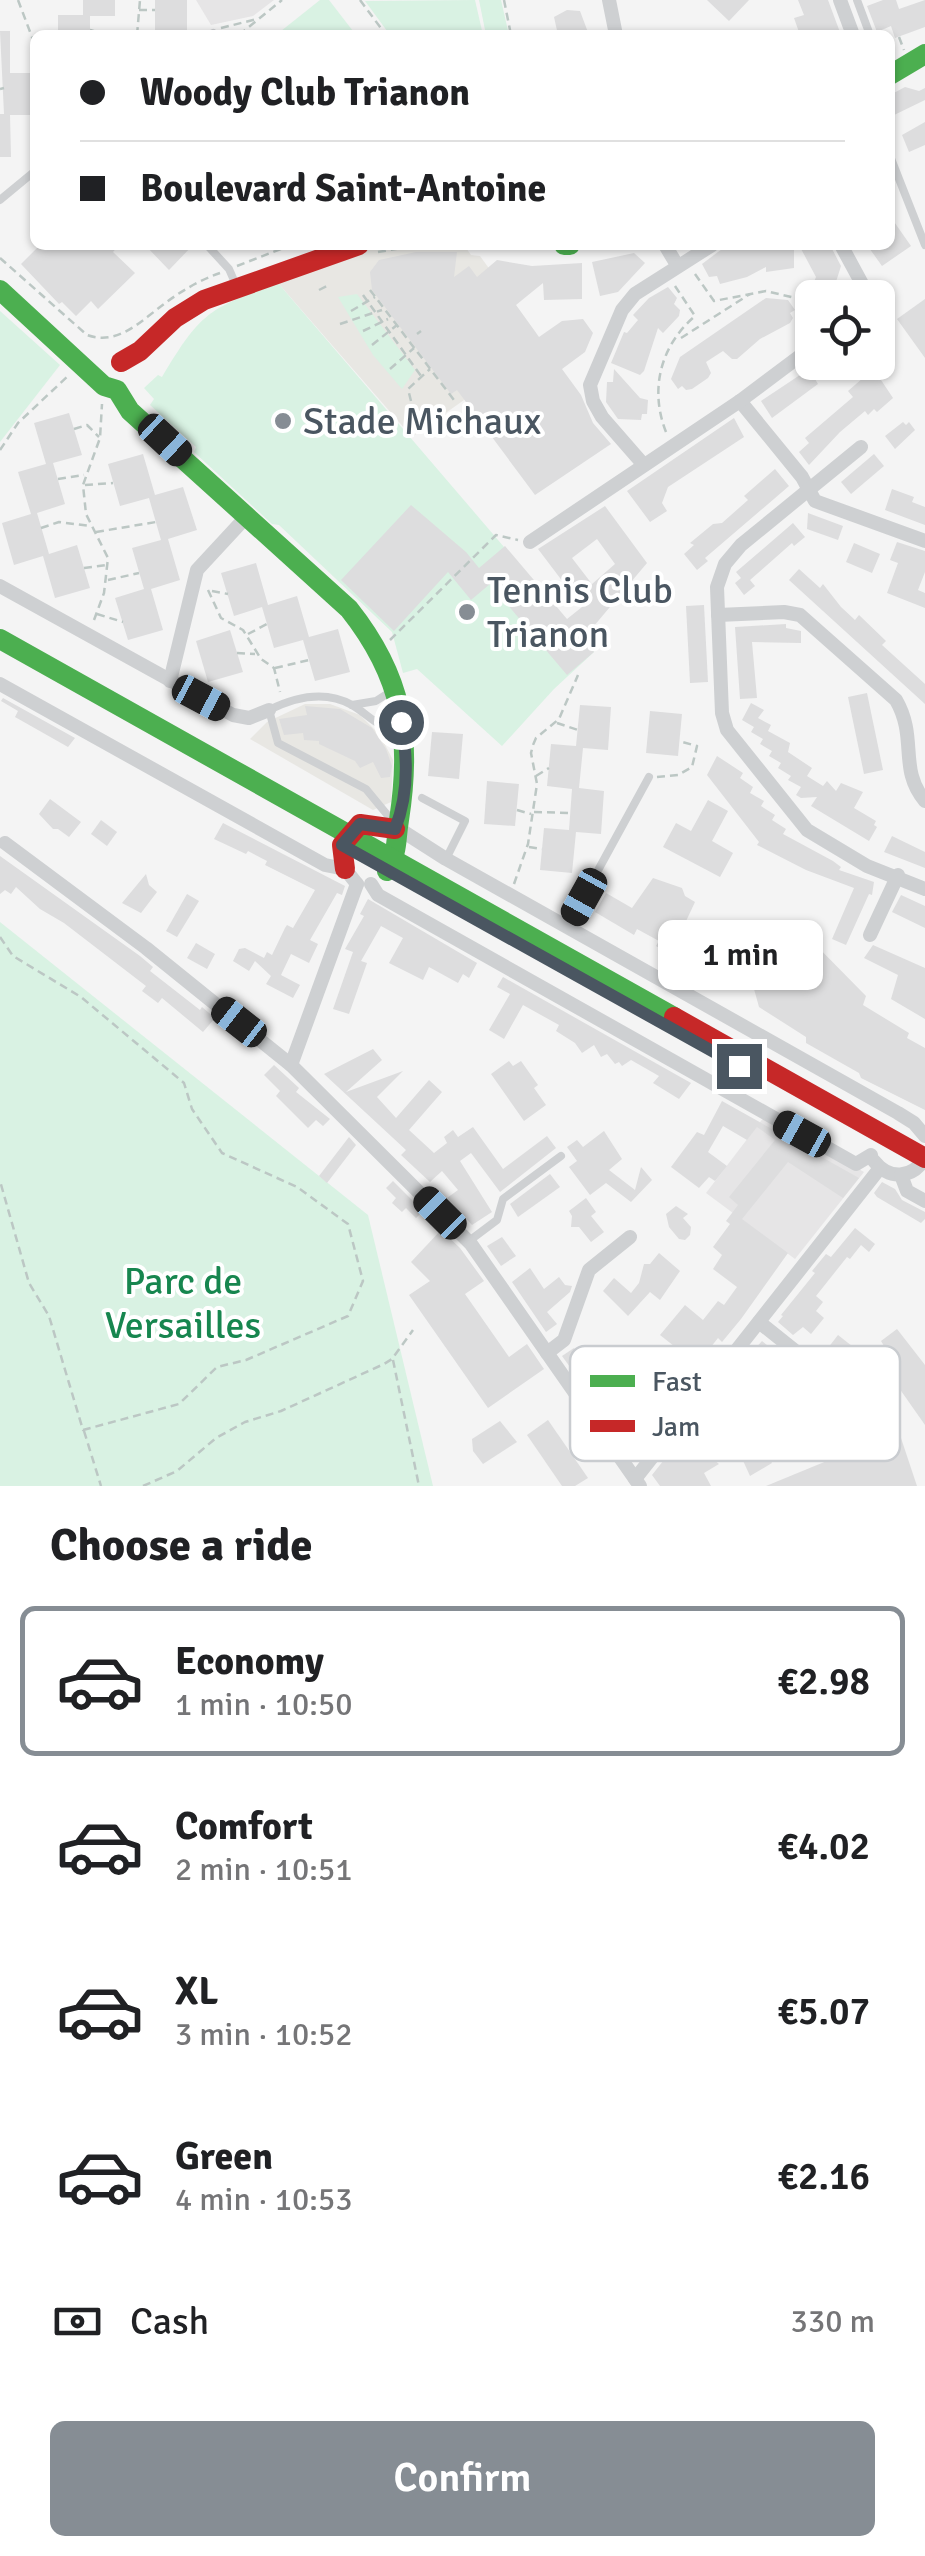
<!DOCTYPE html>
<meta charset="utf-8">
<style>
body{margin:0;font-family:Signika,sans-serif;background:#f2f2f2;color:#202124;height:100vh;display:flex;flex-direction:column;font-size:38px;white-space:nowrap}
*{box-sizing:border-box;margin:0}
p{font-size:32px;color:#757577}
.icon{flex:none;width:55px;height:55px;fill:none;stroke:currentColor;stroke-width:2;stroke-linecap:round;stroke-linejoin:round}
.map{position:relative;height:1486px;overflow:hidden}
.side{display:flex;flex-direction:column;background:#fff;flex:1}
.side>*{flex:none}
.hud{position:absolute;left:30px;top:30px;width:865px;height:220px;border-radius:15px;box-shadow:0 2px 8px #0004;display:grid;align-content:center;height:220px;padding:0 50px;background:#fff}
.fabs{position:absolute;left:795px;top:280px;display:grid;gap:20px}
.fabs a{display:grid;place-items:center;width:100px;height:100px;border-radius:15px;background:#fff;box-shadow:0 2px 8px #0004;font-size:50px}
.end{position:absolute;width:45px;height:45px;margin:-22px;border:12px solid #4a5661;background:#fff;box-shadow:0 0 0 5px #fff}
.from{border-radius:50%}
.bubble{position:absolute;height:70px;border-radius:15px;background:#fff;box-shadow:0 2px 8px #0004;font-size:32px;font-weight:600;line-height:70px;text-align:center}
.car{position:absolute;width:30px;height:60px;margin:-30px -15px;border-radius:12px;box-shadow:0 0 8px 2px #0007;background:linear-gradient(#222 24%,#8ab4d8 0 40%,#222 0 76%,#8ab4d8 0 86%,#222 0)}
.hud b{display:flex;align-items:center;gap:35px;height:95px;font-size:38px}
.hud b+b{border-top:2px solid #e0e0e0}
.hud i{width:25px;height:25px;background:#202124}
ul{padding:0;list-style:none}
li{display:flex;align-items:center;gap:30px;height:150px;margin:0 20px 15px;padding:0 30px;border:5px solid transparent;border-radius:15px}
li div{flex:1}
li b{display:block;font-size:38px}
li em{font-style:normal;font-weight:600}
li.current{border-color:#868d94}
li>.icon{width:90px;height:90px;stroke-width:1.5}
h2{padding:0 50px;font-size:45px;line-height:120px}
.pay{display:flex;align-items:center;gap:25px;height:110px;padding:0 50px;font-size:38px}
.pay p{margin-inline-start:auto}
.primary-button{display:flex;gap:20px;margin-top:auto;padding:20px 50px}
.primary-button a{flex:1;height:115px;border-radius:15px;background:#868d94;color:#fff;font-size:40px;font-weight:600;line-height:115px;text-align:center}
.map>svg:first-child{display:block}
.commercial{fill:#e8e7e3}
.education{fill:#e6e5e6}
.green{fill:#d9f2e3}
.building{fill:#ddddde;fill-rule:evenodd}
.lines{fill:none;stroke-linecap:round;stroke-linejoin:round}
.path{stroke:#bcc7c4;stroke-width:2.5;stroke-dasharray:8 5;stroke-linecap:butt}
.lane{stroke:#ced0d2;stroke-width:8}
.street{stroke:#ced0d2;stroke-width:14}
.fast{stroke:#4caf50;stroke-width:20}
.jam{stroke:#c62828;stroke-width:20}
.route{stroke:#4a5661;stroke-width:12}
.poi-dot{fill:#868d94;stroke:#fff;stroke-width:4}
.labels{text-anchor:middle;stroke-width:8;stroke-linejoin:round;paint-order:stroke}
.poi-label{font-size:38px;fill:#4a5661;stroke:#fff;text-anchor:start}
.park-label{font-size:38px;fill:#17864f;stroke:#fff}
.key{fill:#fff;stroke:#c9ccd0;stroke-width:2.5}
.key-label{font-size:28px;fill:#4a5661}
</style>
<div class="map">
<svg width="925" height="1486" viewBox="0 0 925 1486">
<rect width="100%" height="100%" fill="#f4f4f4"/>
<!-- commercial -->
<g class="commercial">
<path d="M380,245H464L471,255L480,256L536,333L464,400L412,437L278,283Z"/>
<path d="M305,704H330L360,715L380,735L393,760L391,802L373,810L250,739L267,722Z"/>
</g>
<!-- education -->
<g class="education">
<path d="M196,0H274L253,16L211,25Z"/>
<path d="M764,1117L864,1172L795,1259L706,1193Z"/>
</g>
<!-- green -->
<g class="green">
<path d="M320,0H329L356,35H276Z"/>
<path d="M475,0L483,35H390L365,1Z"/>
<path d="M479,0H501L509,35H486Z"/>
<path d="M278,283L594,652L554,689L502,746L417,669L403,673L392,632L279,525L272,524L194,452L196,447L150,405L154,399L144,388L158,375L162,377C201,312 208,309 278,283Z"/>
<path d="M357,294L415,370L402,389L373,355L338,297Z"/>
<path d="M0,311L60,365L0,442Z"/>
<path d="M0,922L368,1215L433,1486H0Z"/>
</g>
<!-- building -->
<g class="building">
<path d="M83,0H115V16H90V35H58V15H83Z"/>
<rect x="155" y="0" width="32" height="35"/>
<path d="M707,0H749L729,21Z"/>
<path d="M798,0H828L841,35H800L794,18L804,15Z"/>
<path d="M883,0H896L899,9L925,0V27L895,38L891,26L877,32L867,6Z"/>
<path d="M567,10L580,11L589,35H558L554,17Z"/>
<path d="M0,31H10V73H35V115H10L11,157H0V114H4Z"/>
<path d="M905,87L919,91L925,88V100L890,117V95Z"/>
<path d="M925,122V145L909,152L902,135Z"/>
<path d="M890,216L911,246L882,266L867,245H890Z"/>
<path d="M40,245H119L113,252L135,273L98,309L91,301L76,316L62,302L59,304L21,264Z"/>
<path d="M145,245H193L169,270Z"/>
<path d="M734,245H794V268L766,272V267L747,277L720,284L717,276L709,277L702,264L722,249Z"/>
<path d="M799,245H830L841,266L835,285L830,283L828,288L813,284L816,277Z"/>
<path d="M416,252H457L454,277L469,266L477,277L497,260L532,266L582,263V299L544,300L543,283L516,305L539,337L562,321L583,319L593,333L585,352L562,369L581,395L593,423L611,444L535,495L457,390L451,394L372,290L370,272L379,260Z"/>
<path d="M634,253L645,263L618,292L600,296L592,262Z"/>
<path d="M668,287L677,298L674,304L680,310L679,316L663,333L658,328L644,371L640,375L611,363L624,332L627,333L638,320L633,315L649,298Z"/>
<path d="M766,298L788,300L795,310L790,313L793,318L790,323L760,339L737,359H732L723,351L706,362L711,373L708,378L692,389L686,390L682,386L678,389L671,379L680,357Z"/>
<path d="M925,299V358L897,319Z"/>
<path d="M864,362H890L882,369L887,375L881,380L893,398L877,412L874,409L868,415L865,411L840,432L809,465L799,452L809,443L805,438L853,397L848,391L871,371Z"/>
<path d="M614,369L640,398L648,400L647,414H642L641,420L618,419L606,402L607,382H613Z"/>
<path d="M809,369L818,384L772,418L761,401Z"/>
<path d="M69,413L82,455L53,463L65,504L37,513L49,554L77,545L90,588L55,598L43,556L14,565L2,523L31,514L18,472L46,464L34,423Z"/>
<path d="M734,418L744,437L668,487L662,503L667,511L650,522L627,491Z"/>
<path d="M903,422L906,425L909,422L915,430L895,449L885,436Z"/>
<path d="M143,454L155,495L183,487L197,530L168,539L180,580L151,589L163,630L128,640L115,598L144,589L132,548L161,540L149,498L120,506L108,464Z"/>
<path d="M874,454L884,466L851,494L841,482Z"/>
<path d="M775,469L789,486L705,558L708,561L697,570L684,554L694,545L690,543L713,524L722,523L748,500L744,496Z"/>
<path d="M892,489L914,497L912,502L925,507V525L885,510Z"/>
<path d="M411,505L466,552L479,568L505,546L567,619L582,607L538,549L605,506L647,563L583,639L594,652L567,675L490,584L471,600L448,572L394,631L341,580ZM597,539L615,564L592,584L572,558Z"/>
<path d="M808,513L843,526L838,540L807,529Z"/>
<path d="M793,523L805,537L794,546L792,543L750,580L755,586L744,595L735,583L741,578L736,572Z"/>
<path d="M897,542L925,551V572L918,590L925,593V608L887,593L898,563L890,560Z"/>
<path d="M854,543L880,554L872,573L846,562Z"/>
<path d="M256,563L268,605L297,596L309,637L338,629L350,672L315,681L303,640L274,648L262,607L234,616L221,573Z"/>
<path d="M799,569L820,588L823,584L841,607L855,620L859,615L886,641L882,645L925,684V704L789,580Z"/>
<path d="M704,605L708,682L690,683L686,606Z"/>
<path d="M786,624V628L801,631V643L752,642L757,698L740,699L735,627Z"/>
<path d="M230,630L243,672L208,682L196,641Z"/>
<path d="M867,693L883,770L864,774L848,697Z"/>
<path d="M3,698L75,738L68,747L15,717L18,711L1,701Z"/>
<path d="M751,703L764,710L758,718L771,725L768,731L790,743L788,752L812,768L807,776L823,786L827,781L836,791L841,783L863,792L854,808L876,821L874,825L877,827L869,841L811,806L817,797L801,798L796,795L801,787L788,780L791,776L778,768L781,763L769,756L772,751L760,744L763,739L751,732L754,727L742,720Z"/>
<path d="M580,705L611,707L608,750L583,748L579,788L604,791L601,834L576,832L572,873L540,870L544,828L569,830L572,789L547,786L551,744L576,746Z"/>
<path d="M305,706L340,709L372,728L386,749L392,766L390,777L381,778L373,762L360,768L355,761L319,744V741L304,740L303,733L284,735L279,719L307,715Z"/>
<path d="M650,711L682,714L678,756L646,753Z"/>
<path d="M432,732L463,734L459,779L428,776Z"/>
<path d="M717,756L743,773L740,778L753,787L750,793L764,801L761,806L775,815L772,820L786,829L783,834L833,861L841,867L839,870L874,882L872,895L869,894L846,945L832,939L854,888L806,870L757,845L759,842L707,775Z"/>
<path d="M487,781L519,784L515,826L484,824Z"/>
<path d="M50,799L81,822L69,837L58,829H53L39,814Z"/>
<path d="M708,800L728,811L712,841L733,853L720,877L663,847L676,823L691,831Z"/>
<path d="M101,820L117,832L107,846L91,834Z"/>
<path d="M223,823L345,886L342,895L337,893L310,940L318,944L309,963L291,954L281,975L300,985L293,998L266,984L271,976L255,961L249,971L233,961L239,949L245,948L264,958L267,952L272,955L285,928L287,925L293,928L315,890L265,865L267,861L248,851L246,854L214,839Z"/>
<path d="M892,836L925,852V868L884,852Z"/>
<path d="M0,856L140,956L153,967L150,971L200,1010L202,1007L215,1018L203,1032L162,998L158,1003L142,991L146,986L64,923L40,909L16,887L11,894L5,890L0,894Z"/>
<path d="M146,874L149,885L157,892L141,913L122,903Z"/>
<path d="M653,878L682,888L685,896L695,902L680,934L738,967L727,986L656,946L659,941L637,929L634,935L595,912L606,893L632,908Z"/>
<path d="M187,894L199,901L177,937L166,931Z"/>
<path d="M901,895L925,906V928L892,912Z"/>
<path d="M368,899L477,963L469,978L463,974L458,983L429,967L423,980L389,963L403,938L381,926L361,961L367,963L349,1014L333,1009L353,952L345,949L364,916L360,914Z"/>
<path d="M785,929L799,936L805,934L866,996L863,1005L909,1033L907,1038L925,1048V1110L861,1078L859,1073L806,1043V1037L759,1007L754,989L769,952L775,948Z"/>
<path d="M196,943L215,954L207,969L187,958Z"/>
<path d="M873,945L925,968V1019L891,999L898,975L864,958Z"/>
<path d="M503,977L691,1083L679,1099L653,1083L659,1076L631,1060L622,1066L619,1062L615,1064L607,1054L601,1057L594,1045L582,1053L575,1043L556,1031L559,1025L523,1005L504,1039L489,1030L510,994L497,987Z"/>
<path d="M373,1049L382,1060L346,1092L403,1071L377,1097L396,1118L429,1080L442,1092L409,1130L434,1153L447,1143L444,1137L453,1130L458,1137L473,1127L503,1169L547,1136L556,1148L500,1192L471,1153L460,1161L492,1212L472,1225L447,1198L458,1190L442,1171L430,1182L401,1155L406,1150L324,1074Z"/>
<path d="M509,1061L513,1066L521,1061L538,1085L534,1088L546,1105L524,1121L491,1074Z"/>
<path d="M274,1065L299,1088L296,1092L330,1119L323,1126L316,1120L308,1128L276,1096L280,1091L264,1075Z"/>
<path d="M722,1101L859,1178L843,1198L788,1162L742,1219L788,1253L741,1319L722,1342L718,1338L703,1357L707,1361L688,1386L683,1382L669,1400L658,1391L672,1373L664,1368L679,1350L660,1335L685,1305L703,1320L718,1301L724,1305L737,1287L713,1269L722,1255L713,1247L730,1224L726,1221L738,1205L729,1197L775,1140L757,1127L747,1140L723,1126L708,1152L727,1166L715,1181L709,1177L699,1188L671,1167L697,1132L704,1135Z"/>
<path d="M604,1131L622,1159L609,1170L635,1190L641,1167L652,1180L631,1202L606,1183L590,1195L569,1167L577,1161L567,1147L577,1140L583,1147Z"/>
<path d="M349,1137L356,1145L327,1183L319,1176Z"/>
<path d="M550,1174L560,1187L518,1217L510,1204Z"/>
<path d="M393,1181L423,1211L416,1218L406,1208L402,1212L392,1203L396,1198L386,1188Z"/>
<path d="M882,1182L895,1189L902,1200L925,1212V1219L921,1223L877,1197L874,1193Z"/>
<path d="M586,1198L596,1212L591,1216L604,1232L591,1242L579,1227H571L572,1216L569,1211Z"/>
<path d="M676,1206L688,1214L683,1218L691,1227L690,1235L685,1240L679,1239L669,1227L666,1214Z"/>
<path d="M855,1228L875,1244L869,1252L861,1245L850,1259L847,1257L816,1296L823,1302L816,1311L824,1318L811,1334L803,1327L793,1335L778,1322L783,1316L781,1315L815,1273L812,1271L826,1254L831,1257Z"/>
<path d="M441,1230L460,1248L484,1281L465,1294L509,1357L527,1344L544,1369L488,1408L409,1295L430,1281L411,1262Z"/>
<path d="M502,1237L516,1256L501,1266L487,1246Z"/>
<path d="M659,1253L680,1271L660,1300L650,1292L628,1316L603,1291L614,1278L631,1293L639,1283L644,1264H650Z"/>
<path d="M530,1268L544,1289L559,1277L565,1285L572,1286L570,1292L547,1312L557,1324L546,1332L512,1282Z"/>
<path d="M897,1329L925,1365V1425L878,1358L887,1351L881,1341Z"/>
<path d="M838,1335L857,1350L839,1372L821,1357Z"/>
<path d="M762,1341L778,1354L772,1364L781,1371L756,1401L777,1417L767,1430L742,1411L734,1420L720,1409L690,1439L719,1464L704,1473L711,1486H660L652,1475L732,1374Z"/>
<path d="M574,1348L587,1366L575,1374L562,1356Z"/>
<path d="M548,1420L588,1478L575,1486H562L527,1435Z"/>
<path d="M500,1421L517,1442L483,1464L473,1451L472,1439Z"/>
<path d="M899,1432L917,1486H766L834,1458Z"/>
<path d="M762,1442L772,1463L750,1476L740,1454Z"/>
</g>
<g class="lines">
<!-- path -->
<g class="path">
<path d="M18,0L35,45"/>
<path d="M360,0L386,35"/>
<path d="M504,0L511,35"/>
<path d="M139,10H155"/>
<path d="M221,28L257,19"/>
<path d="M90,30L108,35"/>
<path d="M122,35L134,33"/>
<path d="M137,35L140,0"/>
<path d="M239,35L282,0"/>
<path d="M899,37L904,50"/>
<path d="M0,89L4,88"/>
<path d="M378,252L420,245"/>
<path d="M0,258L87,335C118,346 141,321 164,304C181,291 200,280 220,273"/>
<path d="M237,266L291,245"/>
<path d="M695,274L714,301L766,291L812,302"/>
<path d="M319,290L327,286"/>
<path d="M370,290L454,400"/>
<path d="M363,295L421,376"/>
<path d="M351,311L375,297"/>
<path d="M340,324L382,310"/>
<path d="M363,331L388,319"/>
<path d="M417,334L421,331"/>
<path d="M681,338L750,294"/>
<path d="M372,345L397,325"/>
<path d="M390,369L414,348"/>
<path d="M411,401L408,389L430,369"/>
<path d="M74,429L87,425L99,437"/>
<path d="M666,432C649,389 661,345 695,316L675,286"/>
<path d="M0,450L18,423L69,375"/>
<path d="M58,479L84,475"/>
<path d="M85,485L113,483"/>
<path d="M41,528L59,522L90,526"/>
<path d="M96,532L156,522"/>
<path d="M84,568L107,565"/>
<path d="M108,580L139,573"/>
<path d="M208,590L221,618L243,630L261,659L274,668L280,692"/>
<path d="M212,591L228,594"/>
<path d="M97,614L123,622"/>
<path d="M94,620L104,593L108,558L86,514L83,485L100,438L102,404"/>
<path d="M248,634L267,624"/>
<path d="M390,640L496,535L518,540"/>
<path d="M237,653L255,654"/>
<path d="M275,668L309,660"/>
<path d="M557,723L578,730"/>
<path d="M536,776L549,768"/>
<path d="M657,777L678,775L692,767L697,746L679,741"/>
<path d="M517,810L531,814"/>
<path d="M534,812L570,813"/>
<path d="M529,847L542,849"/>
<path d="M514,884L528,844L537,784L531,753L533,745L536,738L559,719L578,675"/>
<path d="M0,937L13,956L81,997L184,1083L192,1109L222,1153L297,1187L348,1224L363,1281L348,1316L246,1360L217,1367L179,1404L83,1430L49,1316L29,1283L0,1181"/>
<path d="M393,1360L419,1486"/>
<path d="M84,1431L101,1486"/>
<path d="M143,1486L177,1471L216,1438L245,1422L281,1411L384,1364L392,1359L413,1330"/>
</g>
<!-- lane -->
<g class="lane">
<path d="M857,0L870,35"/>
<path d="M209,35L213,33"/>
<path d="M890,156L925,245"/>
<path d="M0,200L35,171"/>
<path d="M207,245L229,269L236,285"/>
<path d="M352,705L376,701L393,690"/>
<path d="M422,798L465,821L446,859"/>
<path d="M394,823L366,789L278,743L269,710C295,697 325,690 352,705C369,715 380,730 400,731"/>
<path d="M567,927L649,777"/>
<path d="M469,1241L497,1220L503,1199L561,1156"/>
</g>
<!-- street -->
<g class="street">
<path d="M609,0L616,35"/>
<path d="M840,0L853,35"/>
<path d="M665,245L677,265"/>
<path d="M841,245L867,293L866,298"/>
<path d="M740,401L802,477L815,501L925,541"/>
<path d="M861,447L741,545L725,564L717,587L722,713L727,730L807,830L867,866L925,889"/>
<path d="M643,464L602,417L593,401L590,385L622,310L635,294L712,245"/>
<path d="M530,542L740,401L812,347"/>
<path d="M0,586L233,715L249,718L269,710"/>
<path d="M718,615L784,612L800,615L896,700C918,738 898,769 925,801"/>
<path d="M170,681L197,570L247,516"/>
<path d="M0,684L325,865L345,869L357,884"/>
<path d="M396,827L446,859L898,1113L914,1123L925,1136"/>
<path d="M5,843L146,948L291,1065L471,1244L640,1486"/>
<path d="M371,884L378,895L856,1164L871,1155"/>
<path d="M870,935L898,875"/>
<path d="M291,1065L357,884"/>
<path d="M874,1161C889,1180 912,1179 925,1158"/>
<path d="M901,1175L907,1191L925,1201"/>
<path d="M759,1322L874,1414"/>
<path d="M547,1353L564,1340L589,1270L630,1237"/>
<path d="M635,1479L880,1168"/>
</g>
<!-- fast -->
<g class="fast">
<path d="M890,75L925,54"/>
<path d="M564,245H570"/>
<path d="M0,290L104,386L117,390L130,411L349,609C403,677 412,736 399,820C395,844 399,847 387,871"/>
<path d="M0,639L674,1017"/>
</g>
<!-- jam -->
<g class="jam">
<path d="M121,362L140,351L175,318L204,300L359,245"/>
<path d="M345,869L342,845L360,824L395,829"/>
<path d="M674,1017L925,1158"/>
</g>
</g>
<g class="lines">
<!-- route -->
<path class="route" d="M401,722C408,758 409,794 395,829L360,824L342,845L739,1066"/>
</g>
<!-- markers -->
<g class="poi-dot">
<circle cx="283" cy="421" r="10"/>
<circle cx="467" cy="612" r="10"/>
</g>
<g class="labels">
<!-- poi labels -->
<g class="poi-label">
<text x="303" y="434">Stade Michaux</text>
<text x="487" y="603">Tennis Club<tspan x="487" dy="44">Trianon</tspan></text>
</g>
<!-- park labels -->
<g class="park-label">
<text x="183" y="1294">Parc de<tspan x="183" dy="44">Versailles</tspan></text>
</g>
</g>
<!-- legend -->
<rect x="570" y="1346" width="330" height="115" rx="15" class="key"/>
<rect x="590" y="1375" width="45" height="12" fill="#4caf50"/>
<rect x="590" y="1420" width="45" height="12" fill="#c62828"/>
<g class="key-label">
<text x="652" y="1391">Fast</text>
<text x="652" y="1436">Jam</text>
</g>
</svg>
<div class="fabs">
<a><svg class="icon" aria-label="locate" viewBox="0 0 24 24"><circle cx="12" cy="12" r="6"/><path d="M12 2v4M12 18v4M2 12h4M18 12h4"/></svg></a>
</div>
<i class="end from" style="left:401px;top:722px"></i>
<i class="end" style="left:739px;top:1066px"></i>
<div class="bubble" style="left:658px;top:920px;width:165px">1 min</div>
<i class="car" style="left:165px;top:440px;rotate:133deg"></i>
<i class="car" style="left:201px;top:698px;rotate:118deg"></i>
<i class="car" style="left:584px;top:897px;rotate:209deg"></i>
<i class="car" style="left:239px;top:1022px;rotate:308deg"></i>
<i class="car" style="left:802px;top:1134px;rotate:299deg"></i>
<i class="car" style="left:440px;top:1213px;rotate:315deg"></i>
<div class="hud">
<b><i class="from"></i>Woody Club Trianon</b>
<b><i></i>Boulevard Saint-Antoine</b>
</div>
</div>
<section class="side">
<h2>Choose a ride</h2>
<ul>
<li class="current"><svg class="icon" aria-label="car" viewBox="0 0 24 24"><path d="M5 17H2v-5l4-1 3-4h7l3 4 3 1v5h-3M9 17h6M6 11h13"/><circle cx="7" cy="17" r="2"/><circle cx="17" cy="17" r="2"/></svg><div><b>Economy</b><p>1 min · 10:50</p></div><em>€2.98</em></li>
<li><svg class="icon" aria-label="car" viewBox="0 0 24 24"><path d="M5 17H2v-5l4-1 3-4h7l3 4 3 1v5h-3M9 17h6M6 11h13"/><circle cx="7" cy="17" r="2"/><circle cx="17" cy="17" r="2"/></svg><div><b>Comfort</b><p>2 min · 10:51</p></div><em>€4.02</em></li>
<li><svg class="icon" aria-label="car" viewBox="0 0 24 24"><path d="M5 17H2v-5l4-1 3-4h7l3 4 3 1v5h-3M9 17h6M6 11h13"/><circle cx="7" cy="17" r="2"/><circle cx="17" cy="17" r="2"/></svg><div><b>XL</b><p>3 min · 10:52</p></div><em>€5.07</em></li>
<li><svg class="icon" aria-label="car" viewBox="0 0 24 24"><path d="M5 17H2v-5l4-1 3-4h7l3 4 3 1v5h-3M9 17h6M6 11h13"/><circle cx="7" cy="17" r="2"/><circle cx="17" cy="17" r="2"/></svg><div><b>Green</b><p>4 min · 10:53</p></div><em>€2.16</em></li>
</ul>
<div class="pay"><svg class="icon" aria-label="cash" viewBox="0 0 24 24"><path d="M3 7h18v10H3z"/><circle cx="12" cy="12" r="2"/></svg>Cash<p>330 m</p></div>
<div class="primary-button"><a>Confirm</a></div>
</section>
